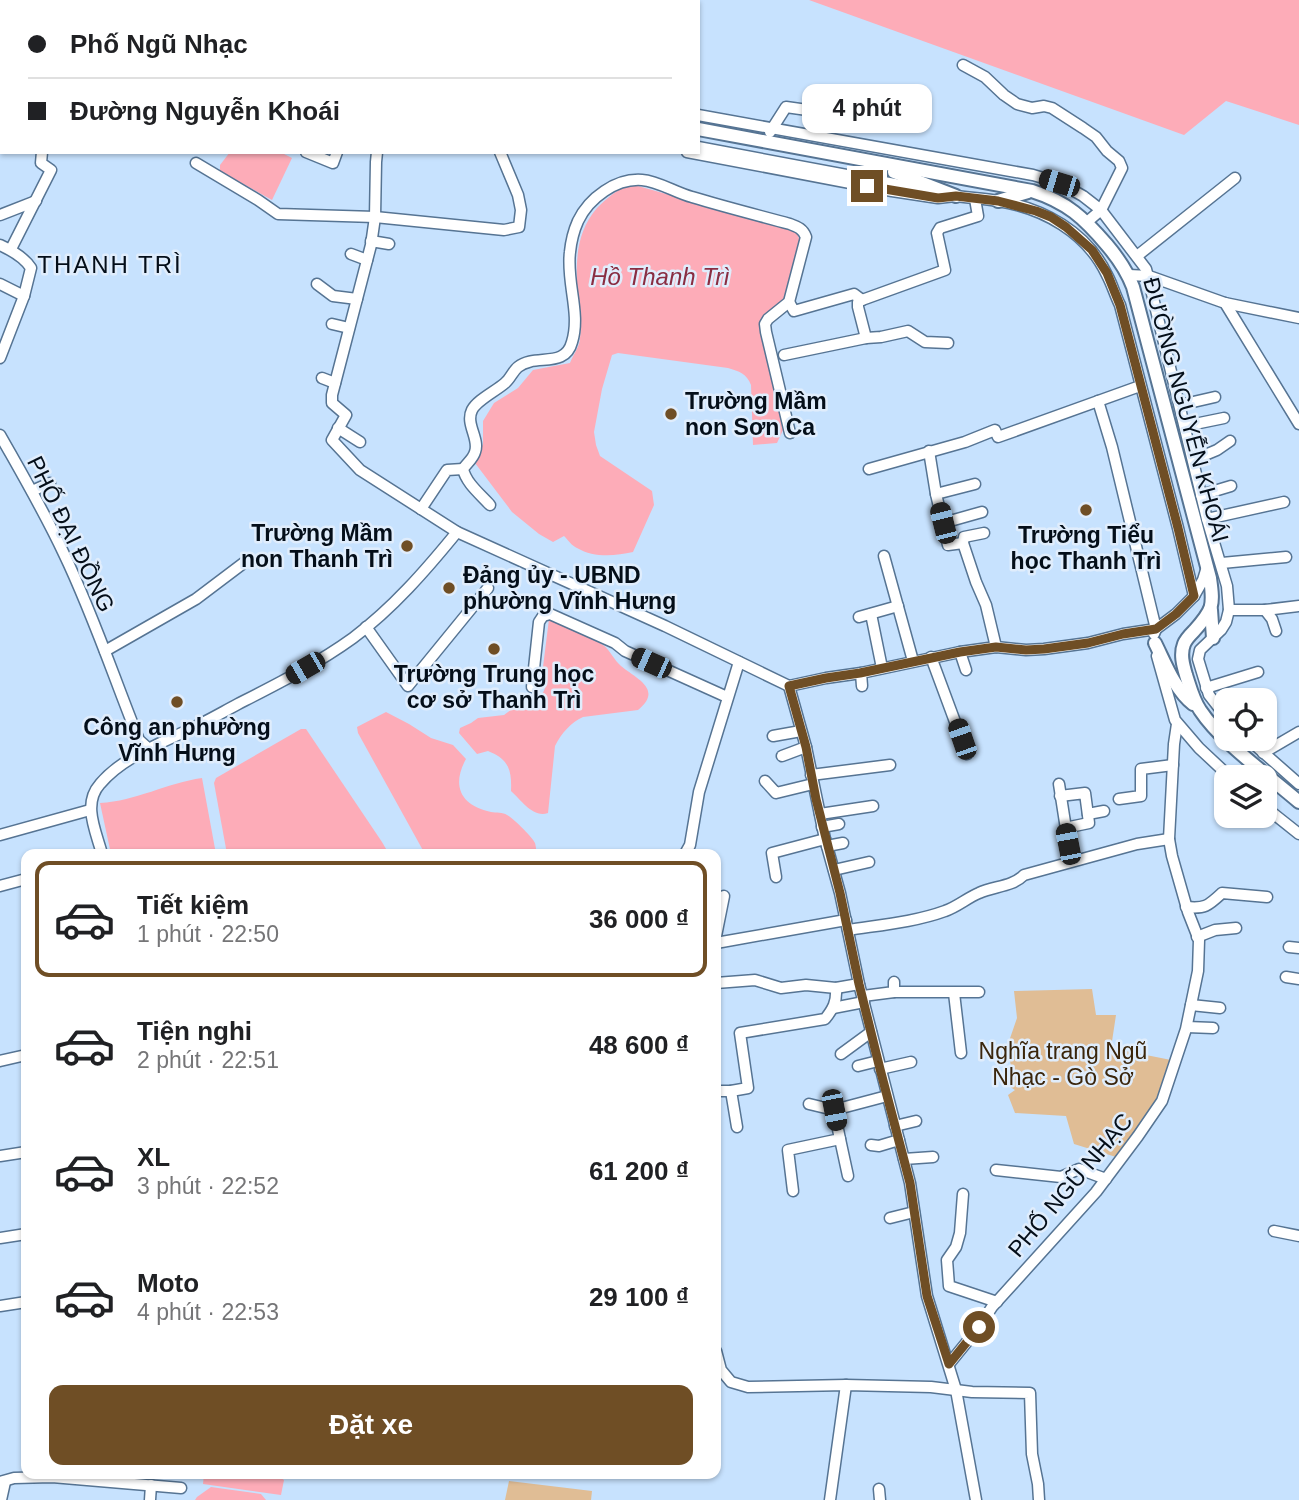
<!DOCTYPE html>
<html lang="vi">
<meta charset="utf-8">
<style>
body{margin:0;font-family:Helvetica,sans-serif;background:#f6f6f6;color:#202124;height:100vh;display:flex;flex-direction:column;font-size:26px;white-space:nowrap}
*{box-sizing:border-box;margin:0}
p{font-size:23px;color:#757577}
.icon{flex:none;width:38px;height:38px;fill:none;stroke:currentColor;stroke-width:2;stroke-linecap:round;stroke-linejoin:round}
.map{position:relative;flex:1;overflow:hidden}
.panel{position:absolute;left:21px;top:849px;width:700px;height:630px;display:flex;flex-direction:column;background:#fff;border-radius:14px;box-shadow:0 2px 5px #0004}
.panel>*{flex:none}
.top-card{position:absolute;left:0px;top:0px;width:700px;height:154px;box-shadow:0 2px 5px #0004;display:grid;align-content:center;height:154px;padding:0 28px;background:#fff}
.tools{position:absolute;left:1214px;top:688px;display:grid;gap:14px}
.tools a{display:grid;place-items:center;width:63px;height:63px;border-radius:14px;background:#fff;box-shadow:0 2px 5px #0004;font-size:35px}
.end{position:absolute;width:32px;height:32px;margin:-16px;border:9px solid #6f4e25;background:#fff;box-shadow:0 0 0 4px #fff}
.from{border-radius:50%}
.bubble{position:absolute;height:49px;border-radius:14px;background:#fff;box-shadow:0 2px 5px #0004;font-size:23px;font-weight:700;line-height:49px;text-align:center}
.car{position:absolute;width:21px;height:42px;margin:-21px -10px;border-radius:9px;box-shadow:0 0 5px 2px #0007;background:linear-gradient(#222 24%,#8ab4d8 0 40%,#222 0 76%,#8ab4d8 0 86%,#222 0)}
.top-card b{display:flex;align-items:center;gap:24px;height:66px;font-size:26px}
.top-card b+b{border-top:2px solid #e0e0e0}
.top-card i{width:18px;height:18px;background:#202124}
ul{padding:12px 0 0;list-style:none}
li{display:flex;align-items:center;gap:21px;height:116px;margin:0 14px 10px;padding:0 14px;border:4px solid transparent;border-radius:14px}
li div{flex:1}
li b{display:block;font-size:26px}
li em{font-style:normal;font-weight:700}
li.active{border-color:#6f4e25}
li>.icon{width:63px;height:63px;stroke-width:1.5}
.action{display:flex;gap:14px;margin-top:auto;padding:14px 28px}
.action a{flex:1;height:80px;border-radius:14px;background:#6f4e25;color:#fff;font-size:28px;font-weight:700;line-height:80px;text-align:center}
.map>svg:first-child{display:block}
.green{fill:#e0bd95}
.water{fill:#fdacb8}
.lines{fill:none;stroke-linecap:round;stroke-linejoin:round}
.minor-casing{stroke:#567493;stroke-width:13}
.major-casing{stroke:#567493;stroke-width:16}
.minor{stroke:#fff;stroke-width:10}
.major{stroke:#fff;stroke-width:12}
.route{stroke:#6f4e25;stroke-width:9}
.poi-dot{fill:#6f4e25;stroke:#e0edfc;stroke-width:2.5}
.labels{text-anchor:middle;stroke-width:5;stroke-linejoin:round;paint-order:stroke}
.poi-label{font-size:23px;font-weight:bold;fill:#040e19;stroke:#e0edfc}
.street-label{font-size:23px;fill:#040e19;stroke:#e0edfc}
.park-label{font-size:23px;fill:#3a250b;stroke:#e0edfc}
.neighbourhood-label{font-size:24px;letter-spacing:2px;fill:#040e19;stroke:#e0edfc}
.water-label{font-size:24px;font-style:italic;fill:#892d42;stroke:#e0edfc}
</style>
<div class="map">
<svg width="1299" height="1500" viewBox="0 0 1299 1500">
<rect width="100%" height="100%" fill="#c7e2fe"/>
<!-- green -->
<g class="green">
<path d="M1092,989L1096,1015H1116L1111,1048L1171,1060L1160,1097L1116,1157L1074,1144L1066,1116L1015,1113L1008,1095L1015,1090L1004,1083L1011,1066L1007,1047L1017,1018L1014,991Z"/>
<path d="M509,1481L592,1491L591,1500H505Z"/>
</g>
<!-- water -->
<g class="water">
<path d="M809,0H1299V125L1226,101L1184,135Z"/>
<path d="M230,152H280L292,158L272,200L220,171V165Z"/>
<path d="M627,186H638L791,229L797,233L801,244L786,298L762,321L761,333L783,420V430L777,443L753,445L751,385C747,374 739,371 728,368L618,353L612,355L602,389L594,432L596,445L600,456L652,491L654,505L633,552C615,556 594,558 577,548C572,546 568,540 564,536L553,542L539,534L512,512L475,463L483,444V421L494,403L518,388L533,370L570,363C573,355 580,346 580,338C581,331 580,324 579,317C577,279 570,239 597,208C606,199 615,191 627,186Z"/>
<path d="M549,619C567,627 587,635 603,645C610,650 614,660 621,666C635,678 664,689 638,710L583,717C571,722 561,734 555,746L548,813C533,818 522,801 511,791C512,769 508,759 488,751L477,754L459,733L460,728L471,723L478,718L504,715L521,702L532,706C546,693 546,687 548,669L543,667Z"/>
<path d="M386,712L409,724L431,738L453,745L466,759C451,786 461,806 491,812C496,813 503,812 507,815C513,818 533,838 535,843C536,846 536,850 537,854H425L358,733L357,727Z"/>
<path d="M301,729H306L382,842L389,854H227L214,783L216,778Z"/>
<path d="M202,778L216,854H111L100,803C136,801 167,783 202,778Z"/>
<path d="M204,1474H275L284,1480L281,1495L203,1484Z"/>
<path d="M211,1487L261,1494L266,1500H195L197,1497Z"/>
</g>
<g class="lines">
<!-- minor casing -->
<g class="minor-casing">
<g id="minor">
<path d="M290,0L293,2"/>
<path d="M142,2L144,0"/>
<path d="M374,2V0"/>
<path d="M488,2L490,0"/>
<path d="M601,2L602,0"/>
<path d="M963,65L985,77L1004,95L1017,104L1032,108L1044,106L1052,108L1083,128L1096,137L1107,151L1119,161L1122,168L1101,210L1087,222"/>
<path d="M698,115L1033,175L1060,183L1083,196L1101,210L1146,269L1207,519L1227,586L1229,610L1226,622L1221,630L1200,650L1198,659L1209,695L1227,718"/>
<path d="M770,132L786,107L843,115"/>
<path d="M698,147L932,191"/>
<path d="M306,152L333,163L337,152"/>
<path d="M377,152L376,162L375,217L371,245L332,395V403L346,415L332,440L360,470L457,532L665,626L789,686L826,678L861,673L960,652L996,647L1026,650L1044,649L1088,643L1123,634L1156,629L1176,614L1194,596L1203,580L1207,567"/>
<path d="M687,152L892,191L938,198L955,196"/>
<path d="M196,163L258,200L278,214L375,217L504,230L519,227L521,210L518,195L500,152"/>
<path d="M950,195C966,198 982,198 998,201C1043,208 1087,232 1107,275C1112,284 1115,295 1120,305L1178,528L1194,596"/>
<path d="M0,215L36,201"/>
<path d="M371,241L389,244"/>
<path d="M0,245C11,250 24,257 31,268L24,296L0,358"/>
<path d="M11,249L51,170L41,163L42,152"/>
<path d="M351,254L367,260"/>
<path d="M1137,256L1235,178"/>
<path d="M1129,275L1149,276L1225,303L1299,424"/>
<path d="M0,284L24,296"/>
<path d="M317,284L333,296L357,299"/>
<path d="M789,302L794,311L854,294L862,300"/>
<path d="M1225,303L1299,318"/>
<path d="M332,324L349,328"/>
<path d="M866,338L858,307V302L862,300L945,270L937,233L940,228L978,216L975,199"/>
<path d="M784,355L866,338L881,337L908,331L925,342L948,343"/>
<path d="M322,378L335,383"/>
<path d="M1098,401L1112,447L1156,629L1154,634"/>
<path d="M1180,405L1215,397"/>
<path d="M1185,426L1224,418"/>
<path d="M338,428L360,442"/>
<path d="M0,435C22,474 45,513 64,554C93,614 114,678 139,740L149,749"/>
<path d="M929,451L936,494L948,545L963,543"/>
<path d="M1193,460L1217,450L1230,441"/>
<path d="M869,469L965,442L995,430L998,437L1140,386"/>
<path d="M32,491L50,483"/>
<path d="M936,494L975,484"/>
<path d="M1201,495L1231,486"/>
<path d="M490,505C480,494 466,483 463,469C467,463 473,459 475,452C480,439 465,424 472,410C477,400 496,391 505,383C510,379 513,371 518,367C535,353 565,369 572,342C581,313 566,282 570,252C571,242 574,230 578,221C589,198 616,178 642,180C658,181 676,193 692,197C725,207 757,215 790,224C798,227 803,229 806,237L789,302L768,319L765,324L766,332L790,433"/>
<path d="M421,509L447,470L463,469"/>
<path d="M1207,519L1284,502"/>
<path d="M943,523L982,512"/>
<path d="M984,533L964,537L963,543L976,582L986,605L996,647"/>
<path d="M884,556L913,661"/>
<path d="M1222,563L1286,557"/>
<path d="M1229,610H1265L1299,606"/>
<path d="M1265,610L1272,619L1276,631"/>
<path d="M871,614L882,668"/>
<path d="M859,617L898,606"/>
<path d="M366,627L408,686L488,588"/>
<path d="M105,651L196,599L245,562"/>
<path d="M960,652L966,670"/>
<path d="M1157,656L1175,720L1199,748L1230,777"/>
<path d="M931,657L967,754"/>
<path d="M861,673L862,686"/>
<path d="M789,686L806,747L825,839L840,893L859,984L910,1183L927,1296L956,1390L976,1500"/>
<path d="M532,687L539,622L543,616L550,614L615,643L625,651L727,697"/>
<path d="M1206,688L1258,672"/>
<path d="M773,736L801,731"/>
<path d="M1247,738L1299,784"/>
<path d="M1263,753L1299,732"/>
<path d="M782,756L806,747"/>
<path d="M811,775L890,765"/>
<path d="M765,781L776,793L813,784"/>
<path d="M1059,784L1071,861"/>
<path d="M1060,796L1085,793L1089,823L1065,828"/>
<path d="M1119,799L1141,796V769L1173,765"/>
<path d="M1265,807L1299,834"/>
<path d="M820,814L873,806"/>
<path d="M1088,814L1104,811"/>
<path d="M822,827L839,824"/>
<path d="M0,835L90,810"/>
<path d="M827,846L843,843"/>
<path d="M102,854C96,831 82,804 100,784C122,758 157,745 186,731C204,723 221,713 238,704C277,684 317,664 353,638C393,608 426,570 457,532"/>
<path d="M685,854L690,845L699,792L739,662"/>
<path d="M834,870L869,862"/>
<path d="M776,877L772,853L825,839"/>
<path d="M0,886L26,879"/>
<path d="M1186,907C1205,909 1208,906 1222,893L1267,897"/>
<path d="M848,930C880,925 915,922 945,911C957,907 967,898 979,893C994,886 1012,887 1024,875L1137,844L1169,839"/>
<path d="M716,936L724,896"/>
<path d="M1197,937L1215,930L1236,928"/>
<path d="M716,943L846,920"/>
<path d="M1289,947L1299,948"/>
<path d="M1286,977L1299,979"/>
<path d="M716,983L755,980L781,988L806,985L836,988L859,984"/>
<path d="M894,992H979"/>
<path d="M954,993L961,1053"/>
<path d="M863,996L894,992V982"/>
<path d="M1191,1005L1220,1008"/>
<path d="M833,1008L864,1002"/>
<path d="M1187,1027L1213,1028"/>
<path d="M841,1054L871,1032"/>
<path d="M0,1061L26,1055"/>
<path d="M858,1066L878,1061"/>
<path d="M880,1069L911,1062"/>
<path d="M716,1091H731"/>
<path d="M809,1104L834,1110L887,1096"/>
<path d="M895,1126L916,1121"/>
<path d="M737,1127L731,1091L748,1088L740,1033L825,1019C833,1009 837,1002 836,988"/>
<path d="M840,1139L848,1176"/>
<path d="M871,1145L879,1146L899,1140"/>
<path d="M0,1156L26,1152"/>
<path d="M904,1159L933,1157"/>
<path d="M996,1170L1061,1177L1079,1169L1106,1179"/>
<path d="M793,1191L788,1150L840,1139L834,1110"/>
<path d="M963,1194L960,1233L956,1247L947,1260L949,1286L997,1302"/>
<path d="M890,1218L914,1212"/>
<path d="M1274,1231L1299,1236"/>
<path d="M0,1238L26,1234"/>
<path d="M0,1306L26,1302"/>
<path d="M716,1351L721,1370L731,1382L748,1387L846,1385L931,1387L972,1392L1030,1393L1032,1454L1038,1484L1039,1500"/>
<path d="M949,1364L979,1327L992,1307L1096,1192L1138,1136L1162,1101L1186,1029L1198,971L1199,940L1188,912L1172,856L1169,839L1174,744L1177,724"/>
<path d="M0,1482L14,1478L52,1477L181,1488"/>
<path d="M879,1489L880,1500"/>
<path d="M1,1500L5,1482"/>
<path d="M150,1500L151,1485"/>
<path d="M830,1500L846,1385"/>
</g>
</g>
<!-- major casing -->
<g class="major-casing">
<g id="major">
<path d="M237,0L238,2"/>
<path d="M259,0L263,2"/>
<path d="M698,129L1032,191C1067,202 1084,218 1107,245C1118,258 1127,271 1133,287L1210,578C1214,606 1213,610 1194,631C1190,635 1186,639 1184,644C1180,654 1183,665 1186,675C1190,687 1193,700 1200,710C1221,742 1269,776 1299,802"/>
<path d="M894,172L956,196"/>
<path d="M998,201L1028,192"/>
<path d="M1211,610L1213,638"/>
<path d="M1155,643C1165,663 1175,690 1193,704"/>
</g>
</g>
<!-- minor -->
<use href="#minor" class="minor"/>
<!-- major -->
<use href="#major" class="major"/>
</g>
<g class="lines">
<!-- route -->
<path class="route" d="M867,186L938,198L956,196L998,201L1036,211L1051,217L1066,227L1092,250L1107,273L1120,305L1178,528L1194,596L1176,614L1156,629L1123,634L1088,643L1044,649L1026,650L996,647L960,652L860,673L826,678L789,686L806,747L816,799L840,893L859,984L880,1069L910,1183L927,1296L949,1364L979,1327"/>
</g>
<!-- markers -->
<g class="poi-dot">
<circle cx="671" cy="414" r="7"/>
<circle cx="1086" cy="510" r="7"/>
<circle cx="407" cy="546" r="7"/>
<circle cx="449" cy="588" r="7"/>
<circle cx="494" cy="649" r="7"/>
<circle cx="177" cy="702" r="7"/>
</g>
<g class="labels">
<!-- poi labels -->
<g class="poi-label">
<text x="685" y="409" text-anchor="start">Trường Mầm<tspan x="685" dy="26">non Sơn Ca</tspan></text>
<text x="393" y="541" text-anchor="end">Trường Mầm<tspan x="393" dy="26">non Thanh Trì</tspan></text>
<text x="1086" y="543">Trường Tiểu<tspan x="1086" dy="26">học Thanh Trì</tspan></text>
<text x="463" y="583" text-anchor="start">Đảng ủy - UBND<tspan x="463" dy="26">phường Vĩnh Hưng</tspan></text>
<text x="494" y="682">Trường Trung học<tspan x="494" dy="26">cơ sở Thanh Trì</tspan></text>
<text x="177" y="735">Công an phường<tspan x="177" dy="26">Vĩnh Hưng</tspan></text>
</g>
<!-- street labels -->
<g class="street-label">
<text transform="translate(1186 410) rotate(75)" y="8">ĐƯỜNG NGUYỄN KHOÁI</text>
<text transform="translate(71 534) rotate(64)" y="8">PHỐ ĐẠI ĐỒNG</text>
<text transform="translate(1070 1185) rotate(-50)" y="8">PHỐ NGŨ NHẠC</text>
</g>
<!-- park labels -->
<g class="park-label">
<text x="1063" y="1059">Nghĩa trang Ngũ<tspan x="1063" dy="26">Nhạc - Gò Sở</tspan></text>
</g>
<!-- neighbourhood labels -->
<g class="neighbourhood-label">
<text x="110" y="273">THANH TRÌ</text>
</g>
<!-- water labels -->
<g class="water-label">
<text x="660" y="285">Hồ Thanh Trì</text>
</g>
</g>
</svg>
<div class="tools">
<a><svg class="icon" aria-label="locate" viewBox="0 0 24 24"><circle cx="12" cy="12" r="6"/><path d="M12 2v4M12 18v4M2 12h4M18 12h4"/></svg></a>
<a><svg class="icon" aria-label="layers" viewBox="0 0 24 24"><path d="M12 4l9 5-9 5-9-5zM3 14l9 5 9-5"/></svg></a>
</div>
<i class="end from" style="left:979px;top:1327px"></i>
<i class="end" style="left:867px;top:186px"></i>
<div class="bubble" style="left:802px;top:84px;width:130px">4 phút</div>
<i class="car" style="left:1059px;top:183px;rotate:287deg"></i>
<i class="car" style="left:943px;top:523px;rotate:346deg"></i>
<i class="car" style="left:651px;top:663px;rotate:294deg"></i>
<i class="car" style="left:305px;top:668px;rotate:240deg"></i>
<i class="car" style="left:962px;top:739px;rotate:341deg"></i>
<i class="car" style="left:1068px;top:844px;rotate:349deg"></i>
<i class="car" style="left:834px;top:1110px;rotate:169deg"></i>
<div class="top-card">
<b><i class="from"></i>Phố Ngũ Nhạc</b>
<b><i></i>Đường Nguyễn Khoái</b>
</div>
<section class="panel">
<ul>
<li class="active"><svg class="icon" aria-label="car" viewBox="0 0 24 24"><path d="M5 17H2v-5l4-1 3-4h7l3 4 3 1v5h-3M9 17h6M6 11h13"/><circle cx="7" cy="17" r="2"/><circle cx="17" cy="17" r="2"/></svg><div><b>Tiết kiệm</b><p>1 phút · 22:50</p></div><em>36 000 ₫</em></li>
<li><svg class="icon" aria-label="car" viewBox="0 0 24 24"><path d="M5 17H2v-5l4-1 3-4h7l3 4 3 1v5h-3M9 17h6M6 11h13"/><circle cx="7" cy="17" r="2"/><circle cx="17" cy="17" r="2"/></svg><div><b>Tiện nghi</b><p>2 phút · 22:51</p></div><em>48 600 ₫</em></li>
<li><svg class="icon" aria-label="car" viewBox="0 0 24 24"><path d="M5 17H2v-5l4-1 3-4h7l3 4 3 1v5h-3M9 17h6M6 11h13"/><circle cx="7" cy="17" r="2"/><circle cx="17" cy="17" r="2"/></svg><div><b>XL</b><p>3 phút · 22:52</p></div><em>61 200 ₫</em></li>
<li><svg class="icon" aria-label="car" viewBox="0 0 24 24"><path d="M5 17H2v-5l4-1 3-4h7l3 4 3 1v5h-3M9 17h6M6 11h13"/><circle cx="7" cy="17" r="2"/><circle cx="17" cy="17" r="2"/></svg><div><b>Moto</b><p>4 phút · 22:53</p></div><em>29 100 ₫</em></li>
</ul>
<div class="action"><a>Đặt xe</a></div>
</section>
</div>
